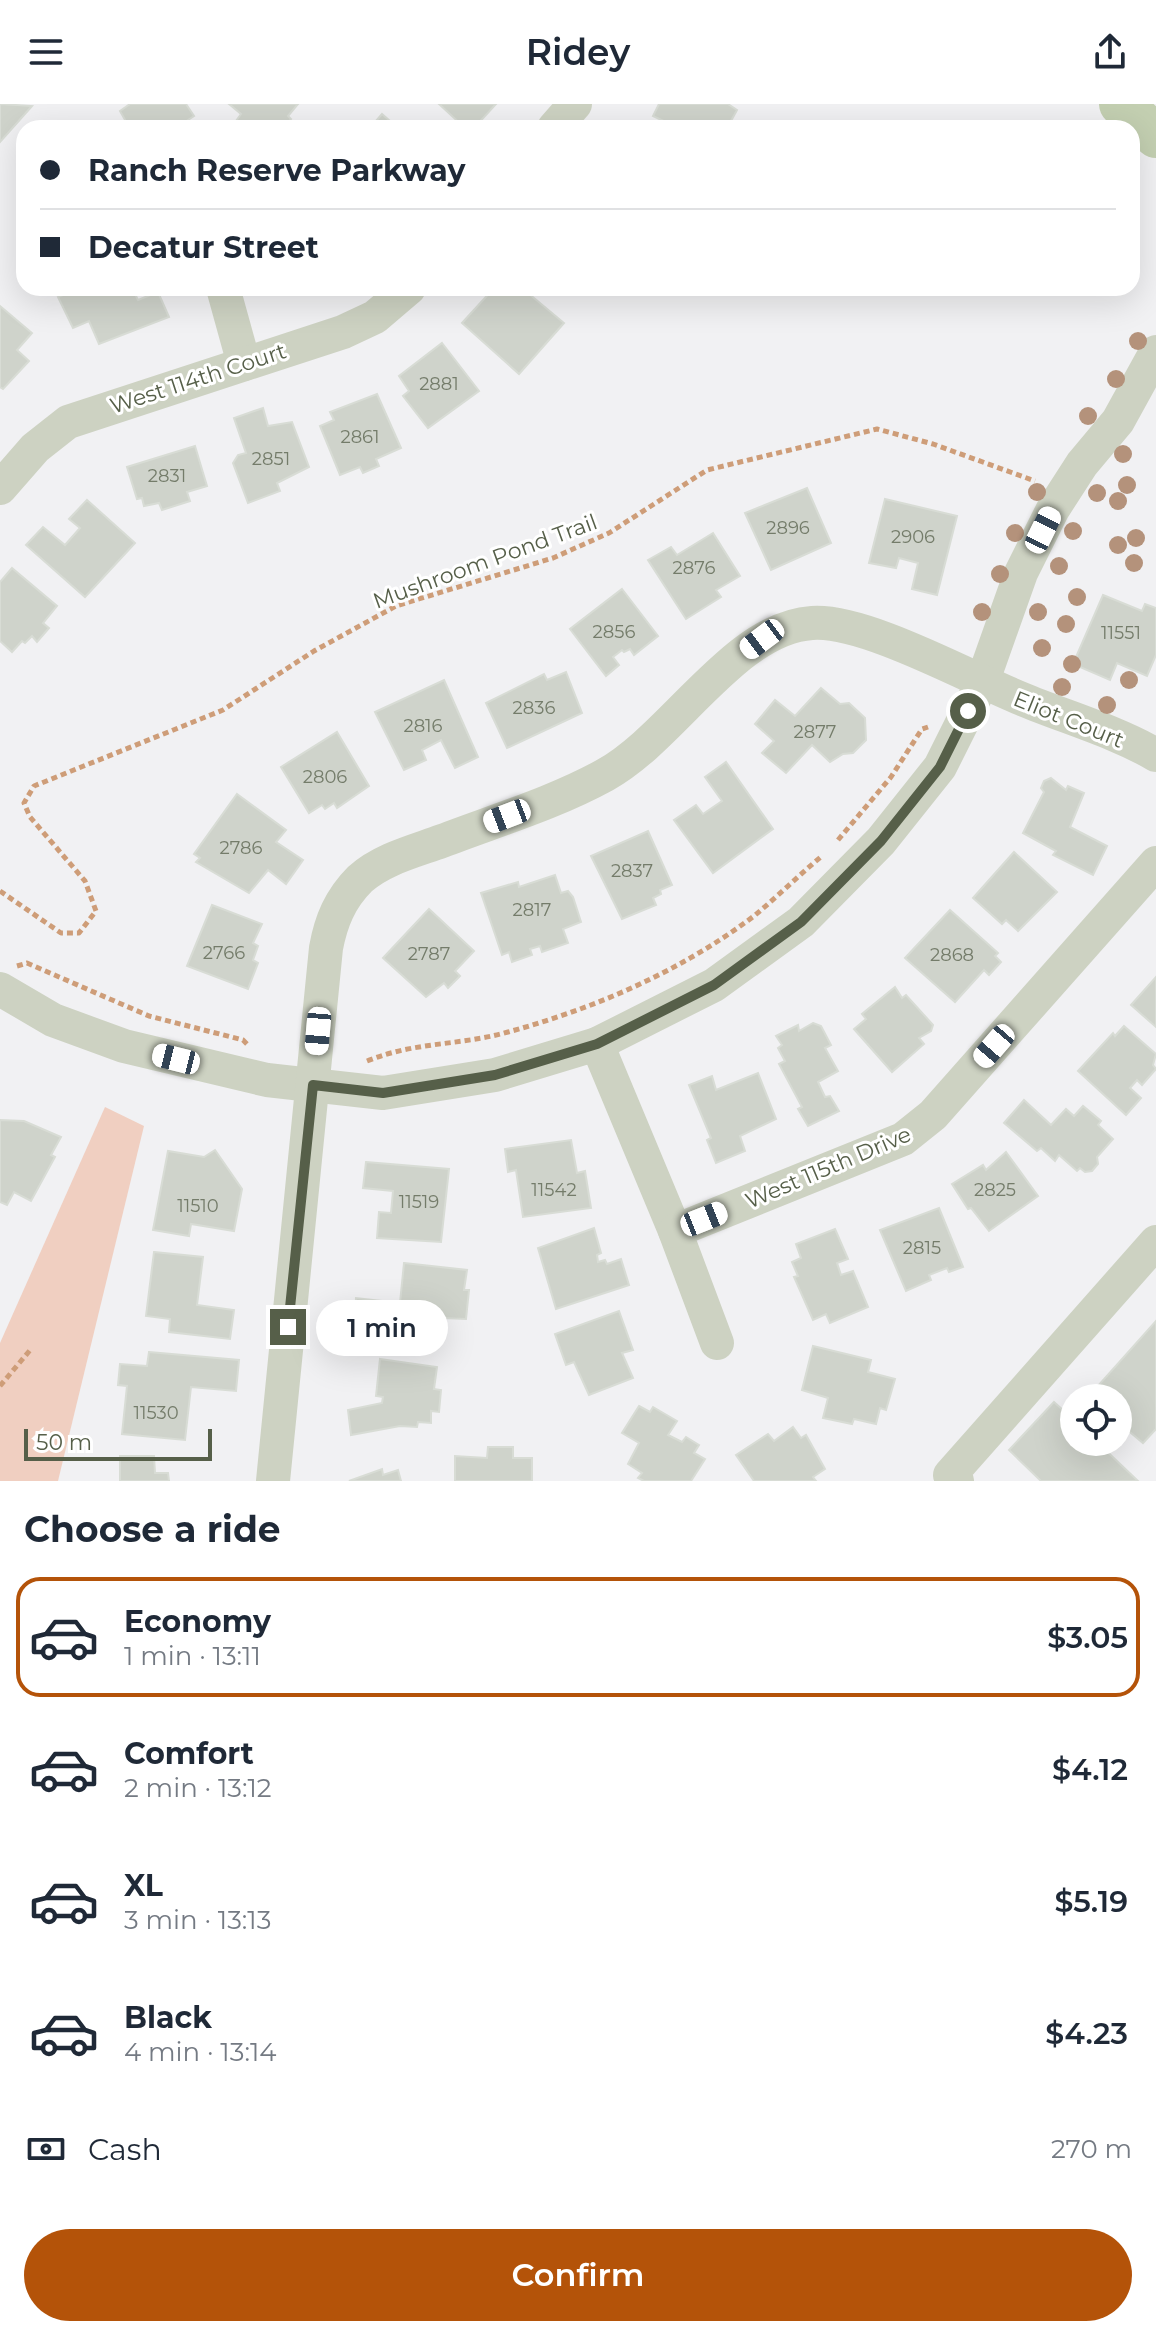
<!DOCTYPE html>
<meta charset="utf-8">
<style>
body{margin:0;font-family:Montserrat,sans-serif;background:#f6f6f7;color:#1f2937;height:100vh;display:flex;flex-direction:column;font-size:30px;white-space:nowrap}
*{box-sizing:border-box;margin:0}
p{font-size:26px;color:#747a83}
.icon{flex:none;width:44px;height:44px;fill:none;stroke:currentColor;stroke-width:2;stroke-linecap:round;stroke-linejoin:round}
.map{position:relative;height:1377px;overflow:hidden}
.panel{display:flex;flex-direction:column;background:#fff;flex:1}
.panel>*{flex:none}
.top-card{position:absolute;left:16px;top:16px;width:1124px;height:176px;border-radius:24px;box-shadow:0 8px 32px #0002;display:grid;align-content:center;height:176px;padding:0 24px;background:#fff}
.buttons{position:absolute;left:1060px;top:1280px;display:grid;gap:16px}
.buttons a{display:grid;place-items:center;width:72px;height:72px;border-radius:50%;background:#fff;box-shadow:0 8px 32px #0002;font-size:40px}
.scale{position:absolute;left:24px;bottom:20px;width:188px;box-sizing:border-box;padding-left:8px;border:4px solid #565f49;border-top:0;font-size:22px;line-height:28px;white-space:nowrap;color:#565f49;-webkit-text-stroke:6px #fff;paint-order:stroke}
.end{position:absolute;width:36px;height:36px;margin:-18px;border:10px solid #565f49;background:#fff;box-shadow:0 0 0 4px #fff}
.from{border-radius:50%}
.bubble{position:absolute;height:56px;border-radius:28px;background:#fff;box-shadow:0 8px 32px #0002;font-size:26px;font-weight:600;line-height:56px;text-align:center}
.car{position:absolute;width:24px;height:48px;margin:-24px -12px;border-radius:10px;box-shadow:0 0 6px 2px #0007;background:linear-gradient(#fff 24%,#345 0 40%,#fff 0 76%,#345 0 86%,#fff 0)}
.top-card b{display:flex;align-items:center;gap:28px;height:76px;font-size:30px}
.top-card b+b{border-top:2px solid #e0e1e3}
.top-card i{width:20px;height:20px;background:#1f2937}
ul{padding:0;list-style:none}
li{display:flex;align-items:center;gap:24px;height:120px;margin:0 16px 12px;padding:0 8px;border:4px solid transparent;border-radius:24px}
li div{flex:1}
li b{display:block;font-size:30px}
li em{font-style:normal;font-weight:600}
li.current{border-color:#b45309}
li>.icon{width:72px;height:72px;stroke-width:1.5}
h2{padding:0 24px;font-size:36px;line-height:96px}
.pay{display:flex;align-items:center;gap:20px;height:88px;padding:0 24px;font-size:30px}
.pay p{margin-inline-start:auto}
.cta{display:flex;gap:16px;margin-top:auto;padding:16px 24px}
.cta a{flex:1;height:92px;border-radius:48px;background:#b45309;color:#fff;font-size:32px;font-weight:600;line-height:92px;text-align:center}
header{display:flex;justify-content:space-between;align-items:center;height:104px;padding:0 24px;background:#fff;font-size:36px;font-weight:600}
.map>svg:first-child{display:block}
.green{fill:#f0cfc1}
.building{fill:#cfd3cb;stroke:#d8dcd5;stroke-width:2}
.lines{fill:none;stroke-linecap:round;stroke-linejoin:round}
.path{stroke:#ce9d78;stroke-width:5;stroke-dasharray:6 4;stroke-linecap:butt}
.minor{stroke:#cdd2c2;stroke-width:34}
.major{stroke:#c3cfb1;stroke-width:44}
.tree{fill:#b4927b}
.route{stroke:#565f49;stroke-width:10}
.labels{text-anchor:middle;stroke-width:6;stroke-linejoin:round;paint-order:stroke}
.number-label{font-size:18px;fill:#747c6a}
.street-label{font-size:22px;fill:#565f49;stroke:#fff}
</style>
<header><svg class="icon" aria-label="menu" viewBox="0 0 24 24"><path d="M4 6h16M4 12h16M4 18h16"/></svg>Ridey<svg class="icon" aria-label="share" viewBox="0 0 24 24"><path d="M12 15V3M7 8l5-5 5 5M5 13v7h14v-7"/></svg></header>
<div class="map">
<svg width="1156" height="1377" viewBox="0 0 1156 1377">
<rect width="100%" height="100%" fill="#f1f1f3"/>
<!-- green -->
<path class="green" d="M105,1003L144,1022L58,1377H0V1239Z"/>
<!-- building -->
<g class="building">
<path d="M0,0L32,2L0,38Z"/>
<path d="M130,0H186L194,12L176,24H124L128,21L120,7Z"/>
<path d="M229,0H298L288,12L291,15L283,24H231L241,10Z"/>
<path d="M439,0H496L474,24H465Z"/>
<path d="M659,0H728L737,6L727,24L711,19L708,24H678L653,12Z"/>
<path d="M382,10L398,24H370Z"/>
<path d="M71,184H132L138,196L158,188L169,213L99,240L89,217L73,224L58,193L73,187Z"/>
<path d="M494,184H522L564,219L519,270L462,219Z"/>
<path d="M0,202L32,229L17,246L29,257L3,285L0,283Z"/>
<path d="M442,239L479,287L428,324L403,292L409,287L399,272Z"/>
<path d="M377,290L401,344L376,355L379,362L363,369L360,363L340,371L320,322L334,316L330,308Z"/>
<path d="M263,304L268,322L292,318L309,363L277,379L280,387L248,399L233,359L238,351L246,349L234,314Z"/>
<path d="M195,342L207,382L187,388L190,397L162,406L159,399L144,402L142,394L137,395L127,363Z"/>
<path d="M807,384L831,439L771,466L745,409Z"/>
<path d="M885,395L957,412L937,491L912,485L918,459L899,454L896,464L869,459Z"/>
<path d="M87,396L135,439L85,493L26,441L43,423L65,441L80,424L69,415Z"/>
<path d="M713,429L740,472L716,486L721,493L686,515L648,456L671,443L677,451Z"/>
<path d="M12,464L57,502L43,519L49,524L37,538L32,532L25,539L22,537L12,548L0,537V478Z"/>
<path d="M622,485L658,532L634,551L630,545L624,548L622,546L613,553L619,561L606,572L570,525Z"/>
<path d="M1103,491L1142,507L1145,500L1156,504V551L1147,572L1117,559L1110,576L1073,560Z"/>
<path d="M566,568L582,609L507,644L486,599L544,570L547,576Z"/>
<path d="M444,576L478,653L455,664L441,636L422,646L426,656L404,666L375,608Z"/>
<path d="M821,584L840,600L849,599L865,614L866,636L853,649L843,650L830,658L812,641L786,669L762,649L774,637L755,620L775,596L795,612Z"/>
<path d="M337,628L369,682L337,704L334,699L325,705L322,701L309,709L281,663Z"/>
<path d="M726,658L773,725L713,769L674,716L696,701L703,710L722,697L705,673Z"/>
<path d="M1051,674L1066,686L1068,682L1084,689L1070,723L1107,742L1093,771L1053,751L1056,747L1023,729L1044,688L1041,684L1044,677Z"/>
<path d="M237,690L286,726L276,738L303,756L286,780L268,766L249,789L196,758L200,754L194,750Z"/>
<path d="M648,727L672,781L660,786L661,790L653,794L656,801L622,815L591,752Z"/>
<path d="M1014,748L1057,788L1018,827L1006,816L1002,820L973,794Z"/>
<path d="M555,771L561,789L568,787L573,793L581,818L563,825L568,839L542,848L540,842L530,845L532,851L512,858L509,848L502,851L481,789L518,778L519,783Z"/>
<path d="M212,801L262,820L253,839L258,842L253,856L258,859L248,885L187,862Z"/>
<path d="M429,805L474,847L455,867L460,872L448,884L444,879L426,893L383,854Z"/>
<path d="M950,806L998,849L995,852L1001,858L989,871L984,866L955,898L905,854Z"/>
<path d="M1156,873V923L1131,901Z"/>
<path d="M895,883L902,894L906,891L933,921L931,927L919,934L924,940L892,968L854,925L866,915L862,910Z"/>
<path d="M813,919L821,922L831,941L825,944L838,967L818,978L825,993L830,992L839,1007L808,1022L798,1005L802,1003L779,960L785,957L778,944L782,941L776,932L798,921L799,927Z"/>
<path d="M1124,922L1156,950L1153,961L1156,965L1142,981L1137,976L1130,984L1141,994L1126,1011L1078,967L1113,929L1115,932Z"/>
<path d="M758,969L776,1015L740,1032L745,1047L716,1059L707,1036L711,1034L689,981L712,972L716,986Z"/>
<path d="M1024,996L1051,1021L1066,1005L1074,1012L1083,1002L1101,1017L1098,1021L1113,1035L1097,1053L1098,1060L1092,1067L1085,1068L1080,1064L1077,1067L1059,1051L1055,1057L1041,1044L1037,1047L1004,1019Z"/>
<path d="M0,1016L24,1017L61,1033L51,1051L55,1053L31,1097L14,1088L7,1101L0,1098Z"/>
<path d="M571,1036L577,1069L585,1067L591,1104L523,1113L516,1066L508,1068L505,1045Z"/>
<path d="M215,1046L242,1085L234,1127L191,1120L189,1132L153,1126L168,1047L204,1053Z"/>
<path d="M1006,1048L1038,1092L989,1127L971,1104L968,1105L952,1080L983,1061L986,1066Z"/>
<path d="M366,1058L449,1065L441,1138L377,1134L379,1108L391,1109L393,1087L363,1084Z"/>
<path d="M939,1104L963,1163L949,1168L947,1164L929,1171L931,1176L906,1187L880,1126Z"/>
<path d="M594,1124L601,1149L597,1151L598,1158L605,1156L607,1160L621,1155L629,1181L556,1205L538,1144Z"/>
<path d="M835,1125L848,1155L837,1159L841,1171L853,1167L868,1203L830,1219L826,1210L813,1216L794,1173L798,1172L792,1158L801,1154L796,1140Z"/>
<path d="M154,1148L203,1153L197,1201L234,1206L230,1235L169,1228L170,1215L146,1212Z"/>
<path d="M404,1159L467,1166L464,1186H469L466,1215L443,1214L442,1224L422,1223L420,1232L354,1226L356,1194L400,1199Z"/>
<path d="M619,1207L633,1246L622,1249L633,1274L589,1291L574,1258L566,1261L555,1230Z"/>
<path d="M1156,1217V1325L1143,1339L1118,1318V1294L1088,1293Z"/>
<path d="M813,1242L871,1256L868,1268L895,1275L886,1306L880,1304L876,1320L854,1315L852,1320L823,1314L828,1294L802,1286Z"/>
<path d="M149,1248L239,1256L236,1287L191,1283L185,1336L122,1330L127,1282L118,1281L120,1260L147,1262Z"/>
<path d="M380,1255L437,1263L434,1285L441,1286L439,1308L431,1307V1319L418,1318L417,1323L400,1322L351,1331L348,1306L382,1299L383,1293L376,1292Z"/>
<path d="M1054,1298L1074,1316V1338H1097L1138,1377H1041L1009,1346Z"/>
<path d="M639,1302L650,1308L653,1303L677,1317L668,1331L682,1338L686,1333L699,1341L694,1349L705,1355L691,1377H644L638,1374L642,1369L628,1360L639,1339L622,1329Z"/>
<path d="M793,1323L801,1334L806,1331L825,1365L813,1373L816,1377H754L736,1351L768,1330L774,1337Z"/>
<path d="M488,1343H513V1354H532V1377H455V1352L487,1354Z"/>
<path d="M120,1352H154L155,1369H168L169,1377H120Z"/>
<path d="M382,1365L383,1371L398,1366L401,1377H349Z"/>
</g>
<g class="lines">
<!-- path -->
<g class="path">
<path d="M838,736L891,673L922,625L928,623"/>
<path d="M0,787L61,829H79L96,807L85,777L30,713L24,699L34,682L223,606L314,547L396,502L553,454L609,429L707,366L877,325L933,340L1035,377"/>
<path d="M17,862L27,859L149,912L243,936L249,942"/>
<path d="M367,957C417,937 459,942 508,928C596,904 681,867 754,812C777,793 799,771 822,752"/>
<path d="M0,1282L31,1245"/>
</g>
<!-- minor -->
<g class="minor">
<path d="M554,24L575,0"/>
<path d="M223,184L244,260"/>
<path d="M0,384L35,344L68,318L343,228L375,213L409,184"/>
<path d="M0,885L53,916L124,942L267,976L383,989L495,971L597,940L714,881L801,818L881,737L940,663L982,579L1021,469L1053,405L1082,360L1118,317L1156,248"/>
<path d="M597,940L675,1127L717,1239"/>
<path d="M675,1127L903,1035L933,1011L1156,759"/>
<path d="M273,1377L326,844C331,817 340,795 360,775C382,755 415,747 442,737C497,716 554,699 605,671C674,633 734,524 812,519C864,515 970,574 1022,595C1065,613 1115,627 1156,651"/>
<path d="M957,1377L950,1371L1156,1138"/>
</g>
<!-- major -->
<path class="major" d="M1121,0L1156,32"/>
</g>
<!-- trees -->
<g class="tree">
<circle cx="1138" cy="237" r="9"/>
<circle cx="1116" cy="275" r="9"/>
<circle cx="1088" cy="312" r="9"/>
<circle cx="1123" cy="350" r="9"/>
<circle cx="1127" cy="381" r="9"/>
<circle cx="1037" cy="388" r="9"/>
<circle cx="1097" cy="389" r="9"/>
<circle cx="1118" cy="397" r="9"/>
<circle cx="1073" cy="427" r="9"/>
<circle cx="1015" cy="429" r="9"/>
<circle cx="1136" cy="434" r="9"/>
<circle cx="1118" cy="441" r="9"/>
<circle cx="1134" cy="459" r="9"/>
<circle cx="1059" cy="462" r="9"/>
<circle cx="1000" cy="470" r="9"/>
<circle cx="1077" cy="493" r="9"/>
<circle cx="982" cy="508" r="9"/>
<circle cx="1038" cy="508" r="9"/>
<circle cx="1066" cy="520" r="9"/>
<circle cx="1042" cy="544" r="9"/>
<circle cx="1072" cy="560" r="9"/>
<circle cx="1129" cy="576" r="9"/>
<circle cx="1062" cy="583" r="9"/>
<circle cx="1107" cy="601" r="9"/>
</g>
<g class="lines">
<!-- route -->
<path class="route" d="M288,1223L313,981L383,989L495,971L597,940L714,881L801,818L881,737L940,663L968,607"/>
</g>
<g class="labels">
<!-- number labels -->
<g class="number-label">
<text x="439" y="286">2881</text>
<text x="360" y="339">2861</text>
<text x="271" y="361">2851</text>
<text x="167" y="378">2831</text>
<text x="788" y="430">2896</text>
<text x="913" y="439">2906</text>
<text x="694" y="470">2876</text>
<text x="614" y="534">2856</text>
<text x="1121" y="535">11551</text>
<text x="534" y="610">2836</text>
<text x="423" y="628">2816</text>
<text x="815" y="634">2877</text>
<text x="325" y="679">2806</text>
<text x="241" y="750">2786</text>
<text x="632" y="773">2837</text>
<text x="532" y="812">2817</text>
<text x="224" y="855">2766</text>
<text x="429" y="856">2787</text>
<text x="952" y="857">2868</text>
<text x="554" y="1092">11542</text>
<text x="995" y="1092">2825</text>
<text x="419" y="1104">11519</text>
<text x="198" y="1108">11510</text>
<text x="922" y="1150">2815</text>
<text x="156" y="1315">11530</text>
</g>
<!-- street labels -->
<g class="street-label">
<text transform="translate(198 274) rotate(-18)" y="8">West 114th Court</text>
<text transform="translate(485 457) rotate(-20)" y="8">Mushroom Pond Trail</text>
<text transform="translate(1069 615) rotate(22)" y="8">Eliot Court</text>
<text transform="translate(828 1063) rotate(-23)" y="8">West 115th Drive</text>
</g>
</g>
</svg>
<div class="buttons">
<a><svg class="icon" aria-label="locate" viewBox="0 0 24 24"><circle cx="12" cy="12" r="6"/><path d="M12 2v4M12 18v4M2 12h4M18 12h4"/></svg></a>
</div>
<div class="scale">50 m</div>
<i class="end from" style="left:968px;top:607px"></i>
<i class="end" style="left:288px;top:1223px"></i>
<div class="bubble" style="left:316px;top:1196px;width:132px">1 min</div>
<i class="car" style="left:1043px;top:426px;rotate:26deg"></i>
<i class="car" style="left:762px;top:535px;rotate:233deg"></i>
<i class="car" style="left:507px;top:712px;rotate:249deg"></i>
<i class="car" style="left:318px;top:927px;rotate:185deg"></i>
<i class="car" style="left:994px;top:942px;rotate:221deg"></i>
<i class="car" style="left:176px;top:955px;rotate:284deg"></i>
<i class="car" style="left:704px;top:1115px;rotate:68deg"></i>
<div class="top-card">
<b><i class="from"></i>Ranch Reserve Parkway</b>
<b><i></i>Decatur Street</b>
</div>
</div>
<section class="panel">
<h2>Choose a ride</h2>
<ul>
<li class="current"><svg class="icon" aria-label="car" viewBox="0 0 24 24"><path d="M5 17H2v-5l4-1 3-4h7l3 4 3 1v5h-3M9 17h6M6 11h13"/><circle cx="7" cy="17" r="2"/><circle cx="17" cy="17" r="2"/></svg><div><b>Economy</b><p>1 min · 13:11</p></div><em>$3.05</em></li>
<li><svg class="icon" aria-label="car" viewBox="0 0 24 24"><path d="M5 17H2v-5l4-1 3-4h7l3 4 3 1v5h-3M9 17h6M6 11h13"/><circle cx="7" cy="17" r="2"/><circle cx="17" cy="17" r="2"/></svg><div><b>Comfort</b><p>2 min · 13:12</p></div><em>$4.12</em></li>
<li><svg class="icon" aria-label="car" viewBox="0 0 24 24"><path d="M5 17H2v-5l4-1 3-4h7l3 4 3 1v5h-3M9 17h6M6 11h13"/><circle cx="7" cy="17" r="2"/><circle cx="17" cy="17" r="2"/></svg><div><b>XL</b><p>3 min · 13:13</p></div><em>$5.19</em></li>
<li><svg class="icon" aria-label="car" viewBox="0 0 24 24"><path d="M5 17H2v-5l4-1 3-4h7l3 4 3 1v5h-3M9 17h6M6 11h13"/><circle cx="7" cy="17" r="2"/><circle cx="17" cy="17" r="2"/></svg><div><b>Black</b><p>4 min · 13:14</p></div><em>$4.23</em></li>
</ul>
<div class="pay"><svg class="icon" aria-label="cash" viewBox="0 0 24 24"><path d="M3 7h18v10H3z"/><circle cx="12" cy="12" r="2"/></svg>Cash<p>270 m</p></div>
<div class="cta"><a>Confirm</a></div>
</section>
